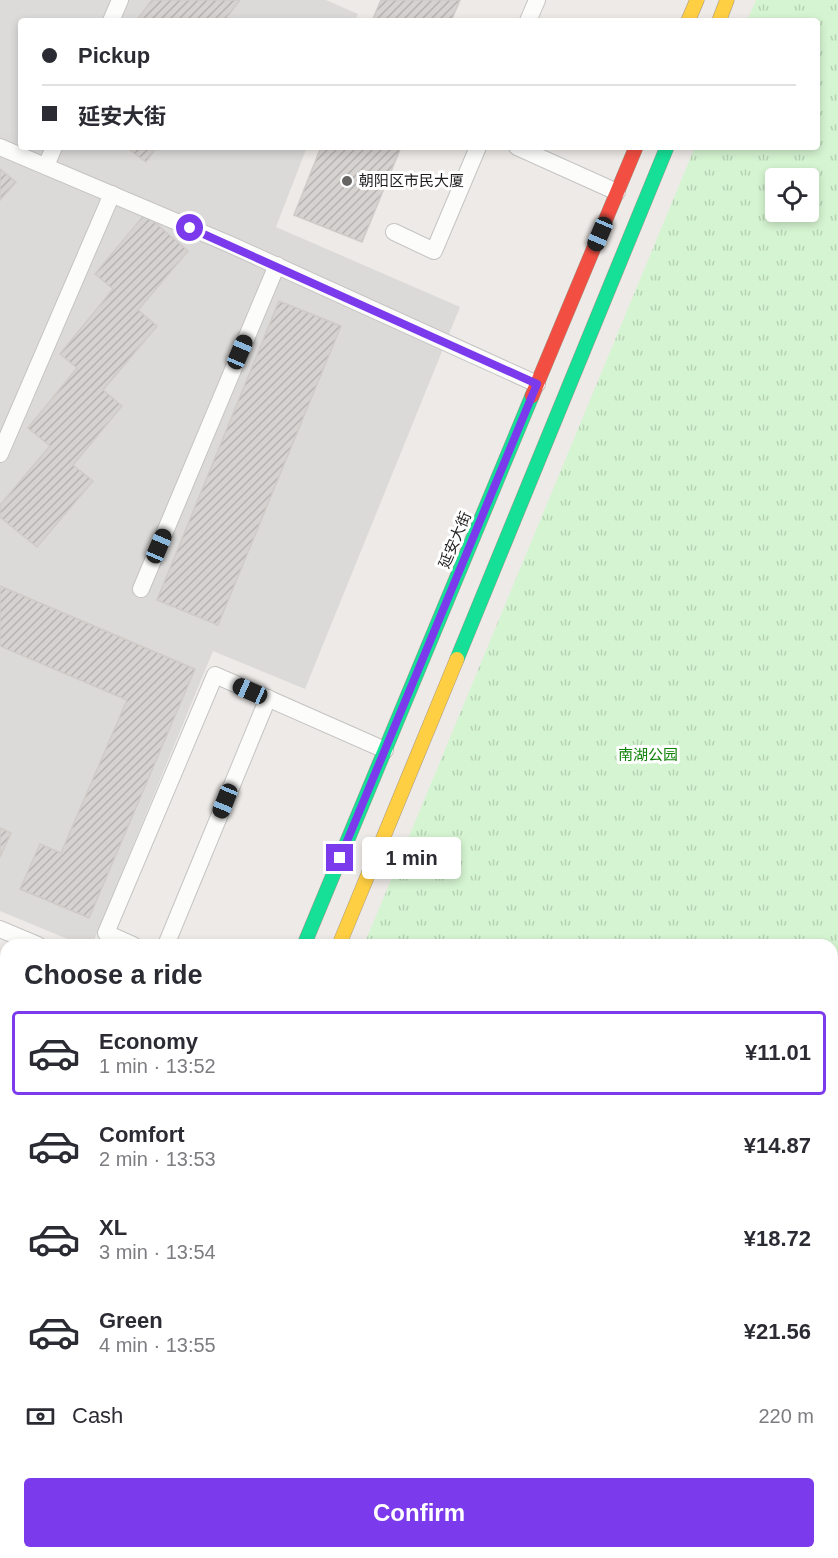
<!DOCTYPE html>
<meta charset="utf-8">
<style>
body{margin:0;font-family:Arial,"Noto Sans SC",sans-serif;background:#f2f2f3;color:#2b2b33;height:100vh;display:flex;flex-direction:column;font-size:22px;white-space:nowrap}
*{box-sizing:border-box;margin:0}
p{font-size:20px;color:#7c7c81}
.icon{flex:none;width:33px;height:33px;fill:none;stroke:currentColor;stroke-width:2;stroke-linecap:round;stroke-linejoin:round}
.map{position:relative;flex:1;overflow:hidden}
.sheet{position:absolute;left:0px;top:939px;width:838px;height:620px;display:flex;flex-direction:column;background:#fff;border-radius:18px 18px 0 0;box-shadow:0 3px 9px #0003}
.sheet>*{flex:none}
.banner{position:absolute;left:18px;top:18px;width:802px;height:132px;border-radius:6px;box-shadow:0 3px 9px #0003;display:grid;align-content:center;height:132px;padding:0 24px;background:#fff}
.fabs{position:absolute;left:765px;top:168px;display:grid;gap:12px}
.fabs a{display:grid;place-items:center;width:54px;height:54px;border-radius:6px;background:#fff;box-shadow:0 3px 9px #0003;font-size:30px}
.end{position:absolute;width:27px;height:27px;margin:-14px;border:8px solid #7c3aed;background:#fff;box-shadow:0 0 0 3px #fff}
.from{border-radius:50%}
.bubble{position:absolute;height:42px;border-radius:6px;background:#fff;box-shadow:0 3px 9px #0003;font-size:20px;font-weight:700;line-height:42px;text-align:center}
.car{position:absolute;width:18px;height:36px;margin:-18px -9px;border-radius:8px;box-shadow:0 0 4px 2px #0007;background:linear-gradient(#222 24%,#8ab4d8 0 40%,#222 0 76%,#8ab4d8 0 86%,#222 0)}
.banner b{display:flex;align-items:center;gap:21px;height:57px;font-size:22px}
.banner b+b{border-top:2px solid #e1e1e2}
.banner i{width:15px;height:15px;background:#2b2b33}
ul{padding:0;list-style:none}
li{display:flex;align-items:center;gap:18px;height:84px;margin:0 12px 9px;padding:0 12px;border:3px solid transparent;border-radius:6px}
li div{flex:1}
li b{display:block;font-size:22px}
li em{font-style:normal;font-weight:700}
li.current{border-color:#7c3aed}
li>.icon{width:54px;height:54px;stroke-width:1.5}
h2{padding:0 24px;font-size:27px;line-height:72px}
.pay{display:flex;align-items:center;gap:15px;height:66px;padding:0 24px;font-size:22px}
.pay p{margin-inline-start:auto}
.action{display:flex;gap:12px;margin-top:auto;padding:12px 24px}
.action a{flex:1;height:69px;border-radius:6px;background:#7c3aed;color:#fff;font-size:24px;font-weight:700;line-height:69px;text-align:center}
.map>svg:first-child{display:block}
.residential{fill:#dcdad8}
.park{fill:url(#park-tufts);fill-rule:evenodd}
.parking{fill:#dddbda}
.building{fill:url(#building-hatch);stroke:#d0cbc8;stroke-width:1.5}
.lines{fill:none;stroke-linecap:round;stroke-linejoin:round}
.lane-casing{stroke:#c5c4c3;stroke-width:18}
.fast-casing{stroke:#a39483;stroke-width:15}
.slow-casing{stroke:#a39483;stroke-width:15}
.jam-casing{stroke:#a39483;stroke-width:15}
.lane{stroke:#fcfcfb;stroke-width:16}
.fast{stroke:#16e098;stroke-width:14}
.slow{stroke:#ffcf43;stroke-width:14}
.jam{stroke:#f24e42;stroke-width:14}
.route{stroke:#7c3aed;stroke-width:8}
.poi-dot{fill:#666564;stroke:#fff;stroke-width:2}
.labels{text-anchor:middle;stroke-width:6;stroke-linejoin:round;paint-order:stroke}
.poi-label{font-size:15px;fill:#1e1e1e;stroke:#fff;text-anchor:start}
.street-label{font-size:15px;fill:#1e1e1e;stroke:#fff}
.park-label{font-size:15px;fill:#0d8207;stroke:#fff}
</style>
<div class="map">
<svg width="838" height="1558" viewBox="0 0 838 1558">
<defs>
<pattern id="park-tufts" width="24" height="20" patternUnits="userSpaceOnUse" patternTransform="scale(1.5)"><rect width="24" height="20" fill="#d5f4d1"/><path d="M3 7l-1-3M5 7V3M7 7l1-3M15 17l-1-3M17 17v-4M19 17l1-3" fill="none" stroke="#b6d1b3"/></pattern>
<pattern id="building-hatch" width="6" height="6" patternUnits="userSpaceOnUse" patternTransform="scale(1.5)"><rect width="6" height="6" fill="#d5d2d0"/><path d="M-1 1l2-2M0 6l6-6M5 7l2-2" fill="none" stroke="#b6b4b2"/></pattern>
</defs>
<rect width="100%" height="100%" fill="#edeae7"/>
<!-- residential -->
<path class="residential" d="M0,0H326L358,14L355,21H21V147H307L276,227L460,307L305,689L213,651L92,945H82L0,911Z"/>
<!-- park -->
<path class="park" d="M756,0H838V1558H110L113,1552H832V945H364L695,147H818V21H747ZM776,178H808V212H776Z"/>
<!-- parking -->
<path class="parking" d="M0,0H131L122,21H21V138L0,129Z"/>
<!-- building -->
<g class="building">
<path d="M152,0H240L224,21H136Z"/>
<path d="M381,0H460L451,21H372Z"/>
<path d="M126,147H157L146,162Z"/>
<path d="M321,147H401L362,242L294,215Z"/>
<path d="M0,169L16,182L0,200Z"/>
<path d="M145,214L188,251L138,310L157,326L103,390L122,406L73,465L93,481L37,547L0,517V505L50,446L28,428L77,368L60,354L113,289L95,274Z"/>
<path d="M279,301L341,326L218,625L157,600Z"/>
<path d="M0,586L195,669L89,918L20,889L40,844L61,853L127,700L0,646Z"/>
<path d="M0,828L11,833L0,857Z"/>
<path d="M0,964L6,967V1067L0,1081Z"/>
</g>
<g class="lines">
<!-- lane casing -->
<g class="lane-casing">
<g id="lane">
<path d="M111,21L120,0"/>
<path d="M528,21L537,0"/>
<path d="M0,147L229,244L537,384"/>
<path d="M517,147L617,192"/>
<path d="M46,166L54,147"/>
<path d="M394,232L434,251L478,147"/>
<path d="M0,454L112,194"/>
<path d="M141,589L277,265"/>
<path d="M0,929L38,945"/>
<path d="M133,945L106,933L215,675L385,750"/>
<path d="M166,945L268,698"/>
<path d="M0,1238L6,1224"/>
</g>
</g>
<!-- fast casing -->
<g class="fast-casing">
<g id="fast">
<path d="M457,659L667,147"/>
<path d="M304,945L532,396"/>
<path d="M88,1558L90,1552"/>
</g>
</g>
<!-- slow casing -->
<g class="slow-casing">
<g id="slow">
<path d="M688,21L697,0"/>
<path d="M719,21L727,0"/>
<path d="M339,945L457,659"/>
<path d="M49,1558L51,1552"/>
</g>
</g>
<!-- jam casing -->
<g class="jam-casing">
<path id="jam" d="M532,396L636,147"/>
</g>
<!-- lane -->
<use href="#lane" class="lane"/>
<!-- fast -->
<use href="#fast" class="fast"/>
<!-- slow -->
<use href="#slow" class="slow"/>
<!-- jam -->
<use href="#jam" class="jam"/>
</g>
<g class="lines">
<!-- route -->
<path class="route" d="M190,228L537,384L340,858"/>
</g>
<!-- markers -->
<circle class="poi-dot" cx="347" cy="181" r="6"/>
<g class="labels">
<!-- poi labels -->
<g class="poi-label">
<text x="359" y="186">朝阳区市民大厦</text>
</g>
<!-- street labels -->
<g class="street-label">
<text transform="translate(455 540) rotate(-67)" y="5">延安大街</text>
</g>
<!-- park labels -->
<g class="park-label">
<text x="648" y="760">南湖公园</text>
</g>
</g>
</svg>
<div class="fabs">
<a><svg class="icon" aria-label="locate" viewBox="0 0 24 24"><circle cx="12" cy="12" r="6"/><path d="M12 2v4M12 18v4M2 12h4M18 12h4"/></svg></a>
</div>
<i class="end from" style="left:190px;top:228px"></i>
<i class="end" style="left:340px;top:858px"></i>
<div class="bubble" style="left:362px;top:837px;width:99px">1 min</div>
<i class="car" style="left:600px;top:234px;rotate:203deg"></i>
<i class="car" style="left:240px;top:352px;rotate:23deg"></i>
<i class="car" style="left:159px;top:546px;rotate:23deg"></i>
<i class="car" style="left:250px;top:691px;rotate:294deg"></i>
<i class="car" style="left:225px;top:801px;rotate:202deg"></i>
<div class="banner">
<b><i class="from"></i>Pickup</b>
<b><i></i>延安大街</b>
</div>
<section class="sheet">
<h2>Choose a ride</h2>
<ul>
<li class="current"><svg class="icon" aria-label="car" viewBox="0 0 24 24"><path d="M5 17H2v-5l4-1 3-4h7l3 4 3 1v5h-3M9 17h6M6 11h13"/><circle cx="7" cy="17" r="2"/><circle cx="17" cy="17" r="2"/></svg><div><b>Economy</b><p>1 min · 13:52</p></div><em>¥11.01</em></li>
<li><svg class="icon" aria-label="car" viewBox="0 0 24 24"><path d="M5 17H2v-5l4-1 3-4h7l3 4 3 1v5h-3M9 17h6M6 11h13"/><circle cx="7" cy="17" r="2"/><circle cx="17" cy="17" r="2"/></svg><div><b>Comfort</b><p>2 min · 13:53</p></div><em>¥14.87</em></li>
<li><svg class="icon" aria-label="car" viewBox="0 0 24 24"><path d="M5 17H2v-5l4-1 3-4h7l3 4 3 1v5h-3M9 17h6M6 11h13"/><circle cx="7" cy="17" r="2"/><circle cx="17" cy="17" r="2"/></svg><div><b>XL</b><p>3 min · 13:54</p></div><em>¥18.72</em></li>
<li><svg class="icon" aria-label="car" viewBox="0 0 24 24"><path d="M5 17H2v-5l4-1 3-4h7l3 4 3 1v5h-3M9 17h6M6 11h13"/><circle cx="7" cy="17" r="2"/><circle cx="17" cy="17" r="2"/></svg><div><b>Green</b><p>4 min · 13:55</p></div><em>¥21.56</em></li>
</ul>
<div class="pay"><svg class="icon" aria-label="cash" viewBox="0 0 24 24"><path d="M3 7h18v10H3z"/><circle cx="12" cy="12" r="2"/></svg>Cash<p>220 m</p></div>
<div class="action"><a>Confirm</a></div>
</section>
</div>
